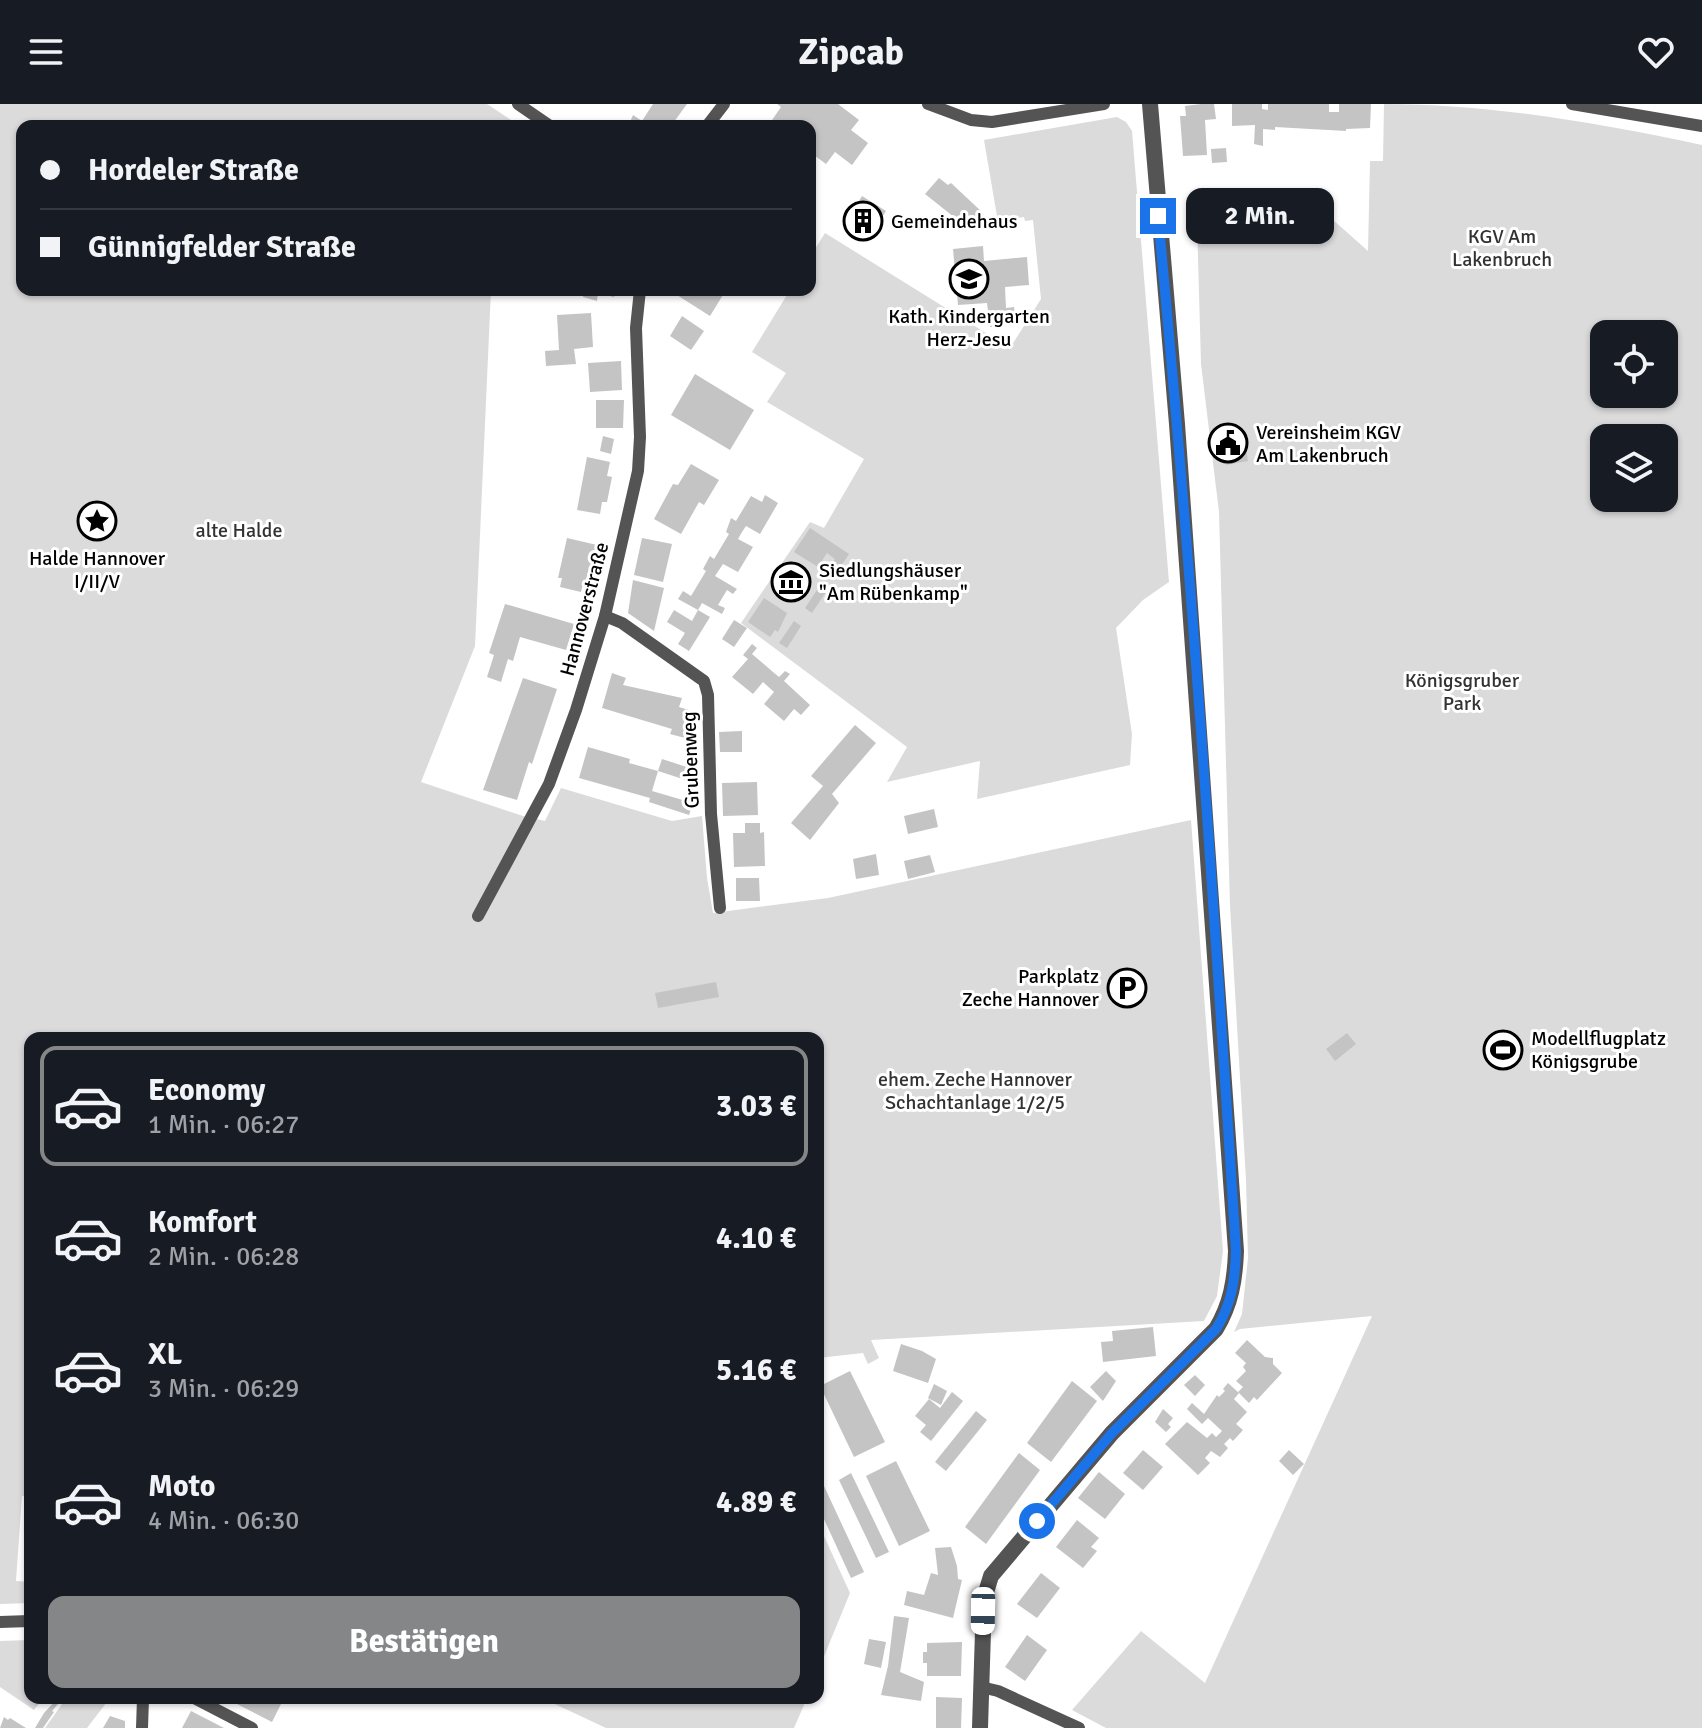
<!DOCTYPE html>
<html lang="de">
<meta charset="utf-8">
<style>
body{margin:0;font-family:Signika,sans-serif;background:#20242c;color:#f1f3f6;height:100vh;display:flex;flex-direction:column;font-size:30px;white-space:nowrap}
*{box-sizing:border-box;margin:0}
p{font-size:26px;color:#9ea1a6}
.icon{flex:none;width:44px;height:44px;fill:none;stroke:currentColor;stroke-width:2;stroke-linecap:round;stroke-linejoin:round}
.map{position:relative;flex:1;overflow:hidden}
.sheet{position:absolute;left:24px;top:928px;width:800px;height:672px;display:flex;flex-direction:column;background:#171b24;border-radius:16px;box-shadow:0 2px 6px #0004}
.sheet>*{flex:none}
.guide{position:absolute;left:16px;top:16px;width:800px;height:176px;border-radius:16px;box-shadow:0 2px 6px #0004;display:grid;align-content:center;height:176px;padding:0 24px;background:#171b24}
.fabs{position:absolute;left:1590px;top:216px;display:grid;gap:16px}
.fabs a{display:grid;place-items:center;width:88px;height:88px;border-radius:16px;background:#171b24;box-shadow:0 2px 6px #0004;font-size:40px}
.end{position:absolute;width:36px;height:36px;margin:-18px;border:10px solid #1a73e8;background:#fff;box-shadow:0 0 0 4px #fff}
.from{border-radius:50%}
.bubble{position:absolute;height:56px;border-radius:16px;background:#171b24;box-shadow:0 2px 6px #0004;font-size:26px;font-weight:700;line-height:56px;text-align:center}
.car{position:absolute;width:24px;height:48px;margin:-24px -12px;border-radius:10px;box-shadow:0 0 6px 2px #0007;background:linear-gradient(#fff 24%,#345 0 40%,#fff 0 76%,#345 0 86%,#fff 0)}
.guide b{display:flex;align-items:center;gap:28px;height:76px;font-size:30px}
.guide b+b{border-top:2px solid #363941}
.guide i{width:20px;height:20px;background:#f1f3f6}
ul{padding:14px 0 0;list-style:none}
li{display:flex;align-items:center;gap:24px;height:120px;margin:0 16px 12px;padding:0 8px;border:4px solid transparent;border-radius:16px}
li div{flex:1}
li b{display:block;font-size:30px}
li em{font-style:normal;font-weight:700}
li.current{border-color:#858687}
li>.icon{width:72px;height:72px;stroke-width:1.5}
.action{display:flex;gap:16px;margin-top:auto;padding:16px 24px}
.action a{flex:1;height:92px;border-radius:16px;background:#858687;color:#fff;font-size:32px;font-weight:700;line-height:92px;text-align:center}
header{display:flex;justify-content:space-between;align-items:center;height:104px;padding:0 24px;background:#171b24;font-size:36px;font-weight:700}
.map>svg:first-child{display:block}
.green{fill:#dbdbdb;fill-rule:evenodd}
.building{fill:#c4c4c4}
.lines{fill:none;stroke-linecap:round;stroke-linejoin:round}
.minor{stroke:#545454;stroke-width:12}
.tertiary{stroke:#545454;stroke-width:16}
.route{stroke:#1a73e8;stroke-width:10}
.labels{text-anchor:middle;stroke-width:6;stroke-linejoin:round;paint-order:stroke}
.poi-label{font-size:20px;fill:#000;stroke:#fff;text-anchor:start}
.park-label{font-size:20px;fill:#323232;stroke:#fff}
.street-label{font-size:20px;fill:#000;stroke:#fff}
</style>
<header><svg class="icon" aria-label="menu" viewBox="0 0 24 24"><path d="M4 6h16M4 12h16M4 18h16"/></svg>Zipcab<svg class="icon" aria-label="heart" viewBox="0 0 24 24"><path d="M12 20l-8-8c-3-5 5-10 8-4 3-6 11-1 8 4z"/></svg></header>
<div class="map">
<svg width="1702" height="1624" viewBox="0 0 1702 1624">
<rect width="100%" height="100%" fill="#fff"/>
<!-- green -->
<g class="green">
<path d="M0,0H487L520,22H22V186H491L475,542L421,678L523,712L545,717L561,684L672,717L702,712L707,774L713,809L828,794L1191,716L1223,1147L1217,1192L1204,1217L871,1236L879,1254L868,1260L863,1249L818,1254V934H30V1393L22,1392L16,1477L30,1478V1499L0,1500Z"/>
<path d="M1384,0C1490,0 1598,19 1702,41V1624H1106L1072,1606L1141,1527L1205,1579L1372,1212L1240,1225L1234,1228L1242,1210L1248,1154L1246,1076L1230,802L1219,408L1201,260L1197,117L1332,115L1368,147L1370,57H1383ZM1604,230H1664V290H1604ZM1604,334H1664V394H1604Z"/>
<path d="M1117,13L1126,18L1132,27L1169,478L1143,496L1116,524L1132,630L1130,661L977,695L980,657L887,678L907,643L741,519L810,418L824,424L864,355L767,298L786,269L752,248L790,186H810V153L825,129L1010,244L1041,195L1033,116L1025,117L1024,113L998,118L984,36Z"/>
<path d="M818,1419L850,1489L818,1567Z"/>
<path d="M30,1536V1594H43L34,1606L0,1583V1537Z"/>
<path d="M63,1594H110L87,1624H45L65,1596Z"/>
<path d="M542,1594H807L794,1624H606Z"/>
</g>
<!-- building -->
<g class="building">
<path d="M653,0H687L671,22H636L630,18L633,11L642,17Z"/>
<path d="M777,0H838L859,16L851,26L868,39L852,61L835,48L826,60L810,48V22H775L770,19L781,3Z"/>
<path d="M1201,0H1214L1216,15L1205,16L1207,51L1183,52L1180,12H1186L1185,2Z"/>
<path d="M1232,0H1262V5L1268,6V0H1329V8H1339V0H1371L1370,24L1346,25V27L1275,23V26L1263,25V42L1254,40L1255,21L1232,22Z"/>
<path d="M1226,44L1227,58L1212,59L1211,45Z"/>
<path d="M939,74L948,81L951,79L982,108L969,125L925,90Z"/>
<path d="M862,92L886,107L867,137L843,122L853,102H856Z"/>
<path d="M983,142L984,157L1027,153L1029,181L1005,183L1006,204L1014,203L1016,220L990,223L987,199L958,201L953,145Z"/>
<path d="M584,186L587,187L616,186L614,193L598,189L597,197L583,193Z"/>
<path d="M669,186H726L710,212Z"/>
<path d="M591,209L593,243L574,245L576,260L546,262L545,247L559,246L557,211Z"/>
<path d="M682,212L704,227L691,246L670,232Z"/>
<path d="M621,257L622,286L590,288L588,259Z"/>
<path d="M695,270L754,306L730,346L671,311Z"/>
<path d="M596,296H624L623,324H596Z"/>
<path d="M1242,324L1248,357L1226,361L1225,349L1212,351L1210,329Z"/>
<path d="M603,332L614,335L611,350L600,347Z"/>
<path d="M587,353L610,358L607,372L612,373L607,398H602L600,410L577,406Z"/>
<path d="M691,360L719,376L704,401L699,398L681,430L654,415L673,380L678,381Z"/>
<path d="M765,391L778,399L760,430L746,422L742,428L738,435L753,443L738,468L723,460L715,472L737,485L733,490L727,486L718,501L725,504L722,510L702,499L698,506L678,495L683,487L691,492L706,467L703,465L710,452L714,455L729,430L726,428L731,414L736,417L751,392L762,398Z"/>
<path d="M810,424L849,450L835,471L828,466L835,455L827,449L818,463L794,448Z"/>
<path d="M567,434L597,441L587,481L583,480L581,488L560,483L562,474H558Z"/>
<path d="M642,434L672,440L663,478L634,471Z"/>
<path d="M787,459L810,474L805,481L808,483L794,498L771,483Z"/>
<path d="M633,476L664,484L654,527L628,509Z"/>
<path d="M819,483L826,488L812,509L805,504Z"/>
<path d="M764,494L787,509L778,528L775,526L770,533L748,518Z"/>
<path d="M505,500L574,520L566,546L520,533L513,557L508,555L501,578L487,573L494,551L489,549Z"/>
<path d="M674,506L692,517L698,506L710,513L689,547L678,540L685,529L667,518Z"/>
<path d="M734,516L747,524L734,543L722,535Z"/>
<path d="M794,517L801,522L787,544L779,539Z"/>
<path d="M752,540L757,544L752,550L773,568L779,573L785,567L790,570L784,577L810,601L801,611L794,605L784,617L764,600L774,588L763,578L753,590L732,573L748,555L743,551Z"/>
<path d="M612,569L626,574L623,581L682,594L679,603L692,607L685,634L670,630L672,625L602,604Z"/>
<path d="M523,574L557,585L532,660L529,658L517,696L483,686Z"/>
<path d="M855,621L876,639L832,690L839,699L810,736L791,719L823,682L811,672Z"/>
<path d="M742,627V648H720L719,628Z"/>
<path d="M588,643L630,655L629,659L658,667L662,655L696,666L692,678L658,667L652,687L693,699L689,711L649,698L650,694L579,674Z"/>
<path d="M757,678L758,711L723,712L722,679Z"/>
<path d="M934,705L938,723L908,730L904,712Z"/>
<path d="M745,719H760V729L764,728L765,762L734,763L733,729H745Z"/>
<path d="M876,750L879,771L856,775L853,755Z"/>
<path d="M930,751L935,768L908,775L904,757Z"/>
<path d="M736,774H759L760,797H736Z"/>
<path d="M716,878L719,893L658,904L655,889Z"/>
<path d="M1347,929L1356,940L1335,957L1326,945Z"/>
<path d="M1153,1223L1156,1252L1103,1258L1101,1238L1113,1237L1112,1227Z"/>
<path d="M1247,1236L1265,1253L1273,1254V1260L1282,1269L1257,1296L1254,1293L1249,1299L1238,1288L1243,1283L1236,1277L1246,1267L1243,1263L1246,1259L1235,1249Z"/>
<path d="M901,1240L922,1247L936,1255L928,1279L893,1267Z"/>
<path d="M850,1267L885,1338L854,1353L820,1282Z"/>
<path d="M1106,1267L1116,1277L1103,1297L1090,1283Z"/>
<path d="M1195,1271L1205,1281L1195,1292L1184,1281Z"/>
<path d="M1072,1277L1097,1297L1051,1358L1027,1339Z"/>
<path d="M1228,1279L1239,1289L1234,1295L1247,1308L1236,1320L1243,1326L1233,1337L1230,1334L1224,1340L1228,1344L1220,1353L1211,1347L1205,1354L1210,1359L1198,1371L1165,1340L1187,1318L1207,1334L1212,1329L1216,1333L1222,1327L1208,1314L1202,1320L1187,1305L1192,1299L1204,1310L1217,1291L1219,1293L1225,1287L1223,1285Z"/>
<path d="M934,1280L947,1287L941,1301L928,1294Z"/>
<path d="M952,1288L963,1297L931,1337L920,1328L926,1321L915,1312L929,1295L940,1304Z"/>
<path d="M1163,1305L1173,1314L1168,1320L1171,1323L1166,1328L1155,1318Z"/>
<path d="M976,1307L987,1316L946,1367L935,1358Z"/>
<path d="M1143,1346L1163,1363L1143,1386L1123,1369Z"/>
<path d="M1289,1346L1304,1360L1293,1371L1279,1357Z"/>
<path d="M1019,1349L1040,1366L986,1440L965,1423Z"/>
<path d="M896,1357L930,1427L899,1442L866,1372Z"/>
<path d="M1099,1368L1125,1390L1105,1415L1078,1394Z"/>
<path d="M851,1369L889,1448L876,1454L839,1376Z"/>
<path d="M824,1382L864,1468L851,1474L818,1402V1385Z"/>
<path d="M1077,1416L1099,1434L1091,1443L1097,1447L1083,1464L1056,1443Z"/>
<path d="M951,1443L957,1462L958,1475L962,1476L953,1514L904,1501L907,1487L924,1491L931,1469L938,1471L935,1444Z"/>
<path d="M1041,1469L1060,1484L1037,1514L1017,1500Z"/>
<path d="M894,1512L909,1514L900,1568L924,1578L921,1597L881,1591L888,1562Z"/>
<path d="M1027,1531L1047,1546L1025,1577L1005,1563Z"/>
<path d="M869,1535L886,1538L881,1564L864,1560Z"/>
<path d="M962,1538L961,1572H927V1559H923V1548H927V1539Z"/>
<path d="M936,1593L962,1594L961,1624H936Z"/>
<path d="M54,1594H63L52,1607L54,1608L43,1624H35L44,1609L56,1596Z"/>
<path d="M235,1594H284L272,1618L233,1598Z"/>
<path d="M191,1607L224,1624H182Z"/>
<path d="M110,1612L125,1617V1624H103Z"/>
<path d="M4,1613L8,1616L10,1614L26,1624H0Z"/>
</g>
<g class="lines">
<!-- minor -->
<g class="minor">
<path d="M518,0L550,22"/>
<path d="M928,0L971,16L992,18L1104,0"/>
<path d="M1572,0L1702,22"/>
<path d="M707,22L724,0"/>
<path d="M605,512L622,519L704,577L708,591L711,710L720,804"/>
<path d="M478,812L549,680L576,606L605,512L638,367L640,333L636,224L640,186"/>
<path d="M0,1518L30,1517"/>
<path d="M981,1583L998,1587L1079,1624"/>
<path d="M194,1594L252,1624"/>
<path d="M142,1624L143,1594"/>
</g>
<!-- tertiary -->
<path class="tertiary" d="M980,1624L984,1495L991,1472L1112,1329L1216,1225C1231,1200 1235,1176 1236,1147L1177,320L1150,0"/>
</g>
<g class="lines">
<!-- route -->
<path class="route" d="M1037,1417L1112,1329L1216,1225C1232,1200 1235,1176 1236,1147C1214,802 1191,456 1158,112"/>
</g>
<!-- icons -->
<defs>
<g id="building-ring" transform="scale(2)"><circle r="9.5" fill="#fff" stroke="#000" stroke-width="1.5"/><path d="M-4-6H4V6H1V3H-1V6H-4ZM-2.5-4.3h1.7v1.8h-1.7ZM.8-4.3h1.7v1.8H.8ZM-2.5-1h1.7V.8h-1.7ZM.8-1h1.7V.8H.8Z" fill="#000"/></g>
<g id="school-ring" transform="scale(2)"><circle r="9.5" fill="#fff" stroke="#000" stroke-width="1.5"/><path d="M0-5L7-2L0 1L-7-2ZM-4 1L0 2.5L4 1V4Q0 6-4 4Z" fill="#000"/></g>
<g id="civic-ring" transform="scale(2)"><circle r="9.5" fill="#fff" stroke="#000" stroke-width="1.5"/><path d="M-.6-6.5H3V-4.5H.6V-3L4-1V1h2V6H-6V1h2V-1L-.6-3ZM-1.2 2.5V6h2.4V2.5Z" fill="#000"/></g>
<g id="sight-ring" transform="scale(2)"><circle r="9.5" fill="#fff" stroke="#000" stroke-width="1.5"/><path d="M0-6L1.8-2.2L6-1.7L2.9 1.2L3.7 5.4L0 3.3L-3.7 5.4L-2.9 1.2L-6-1.7L-1.8-2.2Z" fill="#000"/></g>
<g id="museum-ring" transform="scale(2)"><circle r="9.5" fill="#fff" stroke="#000" stroke-width="1.5"/><path d="M0-6L6-3V-2H-6V-3ZM-5-1h2V3h-2ZM-1-1h2V3h-2ZM3-1h2V3H3ZM-6 4H6V6H-6Z" fill="#000"/></g>
<g id="parking-ring" transform="scale(2)"><circle r="9.5" fill="#fff" stroke="#000" stroke-width="1.5"/><path d="M-3.5-5.5H1a3.5 3.5 0 0 1 0 7H-1V5.5H-3.5ZM-1-3.4V-.6H.8a1.4 1.4 0 0 0 0-2.8Z" fill="#000"/></g>
<g id="stadium-ring" transform="scale(2)"><circle r="9.5" fill="#fff" stroke="#000" stroke-width="1.5"/><path d="M0-5a6.5 5 0 1 0 0 10a6.5 5 0 1 0 0-10ZM-3.5-1.8h7v3.6h-7Z" fill="#000"/></g>
</defs>
<g fill-rule="evenodd">
<use href="#building-ring" x="863" y="117"/>
<use href="#school-ring" x="969" y="175"/>
<use href="#civic-ring" x="1228" y="339"/>
<use href="#sight-ring" x="97" y="417"/>
<use href="#museum-ring" x="791" y="478"/>
<use href="#parking-ring" x="1127" y="884"/>
<use href="#stadium-ring" x="1503" y="946"/>
</g>
<g class="labels">
<!-- poi labels -->
<g class="poi-label">
<text x="891" y="124">Gemeindehaus</text>
<text x="969" y="219" text-anchor="middle">Kath. Kindergarten<tspan x="969" dy="23">Herz-Jesu</tspan></text>
<text x="1256" y="335">Vereinsheim KGV<tspan x="1256" dy="23">Am Lakenbruch</tspan></text>
<text x="97" y="461" text-anchor="middle">Halde Hannover<tspan x="97" dy="23">I/II/V</tspan></text>
<text x="819" y="473">Siedlungshäuser<tspan x="819" dy="23">"Am Rübenkamp"</tspan></text>
<text x="1099" y="879" text-anchor="end">Parkplatz<tspan x="1099" dy="23">Zeche Hannover</tspan></text>
<text x="1531" y="941">Modellflugplatz<tspan x="1531" dy="23">Königsgrube</tspan></text>
</g>
<!-- park labels -->
<g class="park-label">
<text x="1502" y="139">KGV Am<tspan x="1502" dy="23">Lakenbruch</tspan></text>
<text x="239" y="433">alte Halde</text>
<text x="1462" y="583">Königsgruber<tspan x="1462" dy="23">Park</tspan></text>
<text x="975" y="982">ehem. Zeche Hannover<tspan x="975" dy="23">Schachtanlage 1/2/5</tspan></text>
</g>
<!-- street labels -->
<g class="street-label">
<text transform="translate(584 505) rotate(-75)" y="7">Hannoverstraße</text>
<text transform="translate(690 656) rotate(-92)" y="7">Grubenweg</text>
</g>
</g>
</svg>
<div class="fabs">
<a><svg class="icon" aria-label="locate" viewBox="0 0 24 24"><circle cx="12" cy="12" r="6"/><path d="M12 2v4M12 18v4M2 12h4M18 12h4"/></svg></a>
<a><svg class="icon" aria-label="layers" viewBox="0 0 24 24"><path d="M12 4l9 5-9 5-9-5zM3 14l9 5 9-5"/></svg></a>
</div>
<i class="end from" style="left:1037px;top:1417px"></i>
<i class="end" style="left:1158px;top:112px"></i>
<div class="bubble" style="left:1186px;top:84px;width:148px">2 Min.</div>
<i class="car" style="left:983px;top:1507px;rotate:181deg"></i>
<div class="guide">
<b><i class="from"></i>Hordeler Straße</b>
<b><i></i>Günnigfelder Straße</b>
</div>
<section class="sheet">
<ul>
<li class="current"><svg class="icon" aria-label="car" viewBox="0 0 24 24"><path d="M5 17H2v-5l4-1 3-4h7l3 4 3 1v5h-3M9 17h6M6 11h13"/><circle cx="7" cy="17" r="2"/><circle cx="17" cy="17" r="2"/></svg><div><b>Economy</b><p>1 Min. · 06:27</p></div><em>3.03 €</em></li>
<li><svg class="icon" aria-label="car" viewBox="0 0 24 24"><path d="M5 17H2v-5l4-1 3-4h7l3 4 3 1v5h-3M9 17h6M6 11h13"/><circle cx="7" cy="17" r="2"/><circle cx="17" cy="17" r="2"/></svg><div><b>Komfort</b><p>2 Min. · 06:28</p></div><em>4.10 €</em></li>
<li><svg class="icon" aria-label="car" viewBox="0 0 24 24"><path d="M5 17H2v-5l4-1 3-4h7l3 4 3 1v5h-3M9 17h6M6 11h13"/><circle cx="7" cy="17" r="2"/><circle cx="17" cy="17" r="2"/></svg><div><b>XL</b><p>3 Min. · 06:29</p></div><em>5.16 €</em></li>
<li><svg class="icon" aria-label="car" viewBox="0 0 24 24"><path d="M5 17H2v-5l4-1 3-4h7l3 4 3 1v5h-3M9 17h6M6 11h13"/><circle cx="7" cy="17" r="2"/><circle cx="17" cy="17" r="2"/></svg><div><b>Moto</b><p>4 Min. · 06:30</p></div><em>4.89 €</em></li>
</ul>
<div class="action"><a>Bestätigen</a></div>
</section>
</div>
